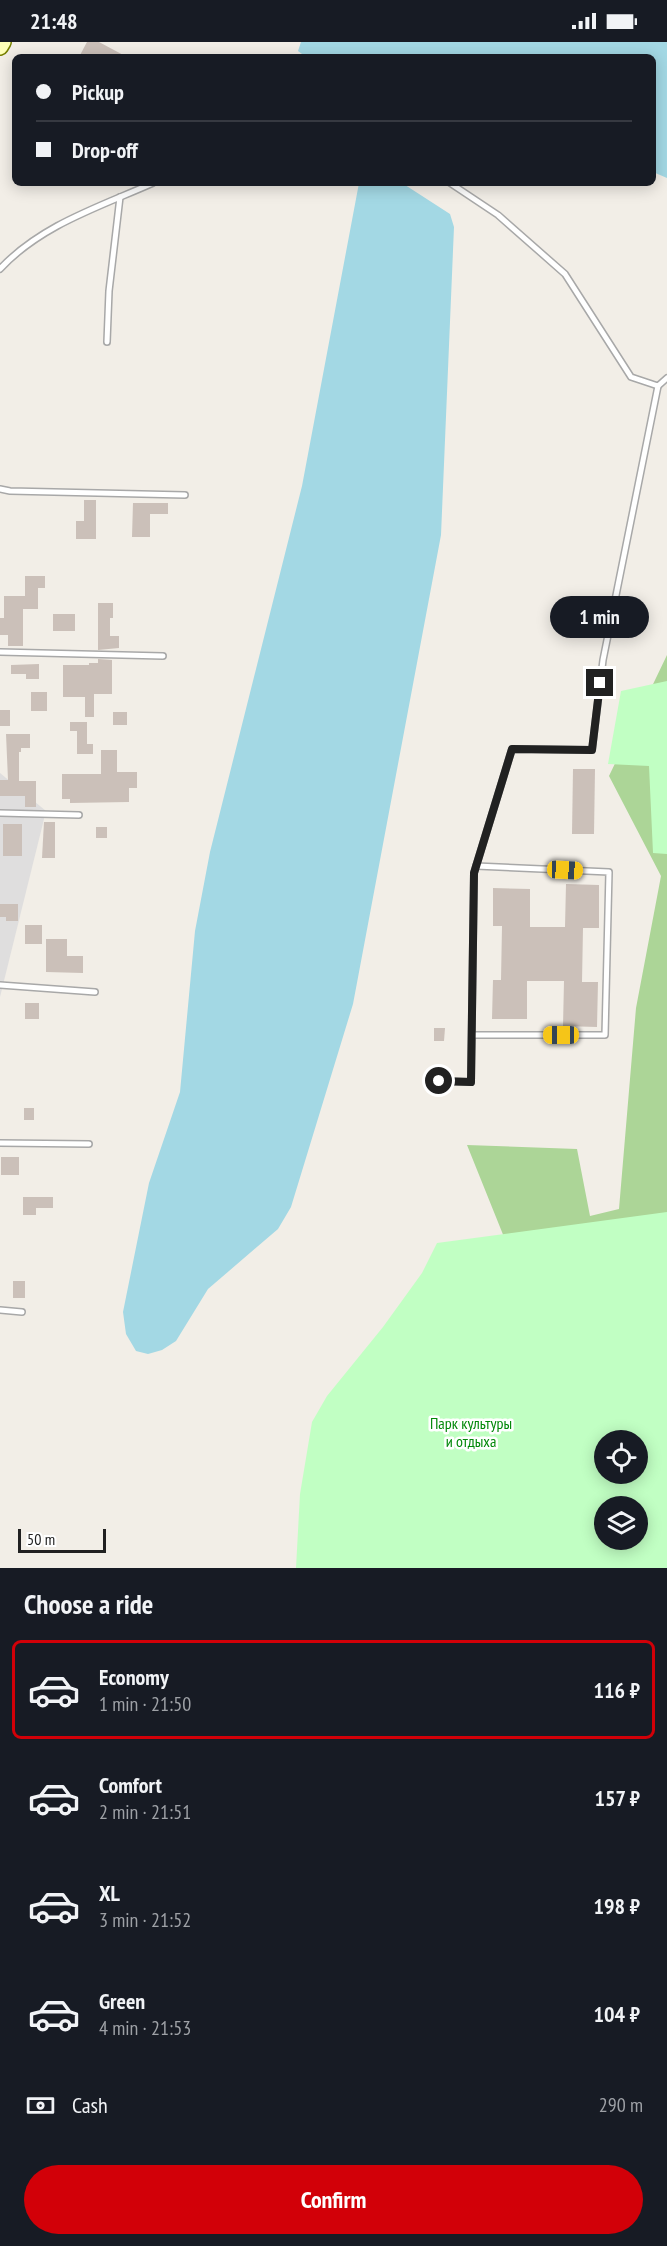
<!DOCTYPE html>
<meta charset="utf-8">
<style>
body{margin:0;font-family:"PT Sans Narrow",sans-serif;background:#20242c;color:#f1f3f6;height:100vh;display:flex;flex-direction:column;font-size:22px;white-space:nowrap}
*{box-sizing:border-box;margin:0}
p{font-size:20px;color:#9ea1a6}
.icon{flex:none;width:33px;height:33px;fill:none;stroke:currentColor;stroke-width:2;stroke-linecap:round;stroke-linejoin:round}
.map{position:relative;height:1526px;overflow:hidden}
.details{display:flex;flex-direction:column;background:#171b24;flex:1}
.details>*{flex:none}
.top-card{position:absolute;left:12px;top:12px;width:644px;height:132px;border-radius:9px;box-shadow:0 3px 15px #0003;display:grid;align-content:center;height:132px;padding:0 24px;background:#171b24}
.fabs{position:absolute;left:594px;top:1388px;display:grid;gap:12px}
.fabs a{display:grid;place-items:center;width:54px;height:54px;border-radius:50%;background:#171b24;box-shadow:0 3px 15px #0003;font-size:30px}
.scale{position:absolute;left:18px;bottom:15px;width:88px;box-sizing:border-box;padding-left:6px;border:3px solid #212121;border-top:0;font-size:16px;line-height:21px;white-space:nowrap;color:#212121;-webkit-text-stroke:4px #fff;paint-order:stroke}
.end{position:absolute;width:27px;height:27px;margin:-14px;border:8px solid #212121;background:#fff;box-shadow:0 0 0 3px #fff}
.from{border-radius:50%}
.bubble{position:absolute;height:42px;border-radius:21px;background:#171b24;box-shadow:0 3px 15px #0003;font-size:20px;font-weight:700;line-height:42px;text-align:center}
.car{position:absolute;width:18px;height:36px;margin:-18px -9px;border-radius:8px;box-shadow:0 0 4px 2px #0007;background:linear-gradient(#f5c518 24%,#345 0 40%,#f5c518 0 76%,#345 0 86%,#f5c518 0)}
.top-card b{display:flex;align-items:center;gap:21px;height:57px;font-size:22px}
.top-card b+b{border-top:2px solid #363941}
.top-card i{width:15px;height:15px;background:#f1f3f6}
ul{padding:0;list-style:none}
li{display:flex;align-items:center;gap:18px;height:99px;margin:0 12px 9px;padding:0 12px;border:3px solid transparent;border-radius:9px}
li div{flex:1}
li b{display:block;font-size:22px}
li em{font-style:normal;font-weight:700}
li.selected{border-color:#d20008}
li>.icon{width:54px;height:54px;stroke-width:1.5}
h2{padding:0 24px;font-size:27px;line-height:72px}
.pay{display:flex;align-items:center;gap:15px;height:66px;padding:0 24px;font-size:22px}
.pay p{margin-inline-start:auto}
.primary-button{display:flex;gap:12px;margin-top:auto;padding:12px 24px}
.primary-button a{flex:1;height:69px;border-radius:36px;background:#d20008;color:#fff;font-size:24px;font-weight:700;line-height:69px;text-align:center}
.status{display:flex;justify-content:space-between;align-items:center;height:42px;padding:0 30px;background:#171b24;direction:ltr}
.status svg{height:16px;fill:currentColor}
.map>svg:first-child{display:block}
.residential{fill:#dfdede}
.forest{fill:#acd597}
.park{fill:#c1ffc3;fill-rule:evenodd}
.water{fill:#a3d8e4}
.building{fill:#cbc0b9}
.lines{fill:none;stroke-linecap:round;stroke-linejoin:round}
.service-casing{stroke:#a8a8a8;stroke-width:8}
.secondary-casing{stroke:#778000;stroke-width:18}
.service{stroke:#fff;stroke-width:5}
.secondary{stroke:#feffb8;stroke-width:15}
.route{stroke:#212121;stroke-width:8}
.labels{text-anchor:middle;stroke-width:5;stroke-linejoin:round;paint-order:stroke}
.park-label{font-size:16px;fill:#018808;stroke:#fff}
</style>
<div class="status"><b>21:48</b><svg viewBox="0 0 49 12"><path d="M0 12V9h3v3zM5 12V6h3v6zM10 12V3h3v9zM15 12V0h3v12zM26 1h20v11H26zM47 4h2v5h-2z"/></svg></div>
<div class="map">
<svg width="667" height="1526" viewBox="0 0 667 1526">
<rect width="100%" height="100%" fill="#f2eee7"/>
<!-- residential -->
<path class="residential" d="M0,731L46,769L0,955Z"/>
<!-- forest -->
<path class="forest" d="M667,613V1212L506,1200L467,1103L577,1107L590,1174L619,1167L636,966L661,834L609,734Z"/>
<!-- park -->
<g class="park">
<path d="M667,639V812L653,811L649,724L608,722L621,649Z"/>
<path d="M667,1170V1526H296L300,1452L312,1380L327,1354L383,1285L422,1231L437,1201ZM604,1398H638V1431H604ZM604,1464H638V1497H604Z"/>
</g>
<!-- water -->
<g class="water">
<path d="M301,0H667V136L653,130L652,15H306L298,9Z"/>
<path d="M359,141H402L450,172L454,185L441,493L353,962L291,1165L278,1187L208,1247L176,1299L162,1308L148,1312L136,1309L126,1292L123,1270L149,1141L180,1050L195,889L210,810L302,444Z"/>
</g>
<!-- building -->
<g class="building">
<path d="M87,0H99L127,15H79Z"/>
<path d="M84,458H96V497H76V479H84Z"/>
<path d="M133,461H168V472H150V495H132Z"/>
<path d="M25,534H45V546H38V567H23V604H8V593H0V576H4V554H25Z"/>
<path d="M98,561H113V576H110V594H119V606L98,608Z"/>
<rect x="53" y="572" width="22" height="17"/>
<path d="M98,617L112,618V652H94V675H85V655H63V623H89V621H98Z"/>
<path d="M39,622V637H26V632H11V623Z"/>
<rect x="31" y="650" width="16" height="19"/>
<rect x="0" y="668" width="10" height="16"/>
<rect x="113" y="670" width="14" height="13"/>
<path d="M70,680H87V702H93V712H77V689H70Z"/>
<path d="M6,692H30V706H21V710H19V739H36V765H25V754H0V738H8Z"/>
<path d="M101,708H117V730H137V746H129V760L70,761V757H62V732H101Z"/>
<path d="M573,727H595L594,792H572Z"/>
<path d="M44,780H55V816H42Z"/>
<rect x="3" y="782" width="19" height="32"/>
<rect x="96" y="785" width="11" height="11"/>
<path d="M566,842L599,843V886H583L582,940H598L597,985L563,984L564,939H527V977H492L493,938H501L502,884H493V846L530,847V885H565Z"/>
<path d="M0,862H18V879H6V875H0Z"/>
<rect x="25" y="883" width="17" height="19"/>
<path d="M46,897H67V914H83V931L46,930Z"/>
<rect x="25" y="961" width="14" height="16"/>
<path d="M434,986H445L444,999H434Z"/>
<rect x="24" y="1066" width="10" height="12"/>
<rect x="1" y="1115" width="18" height="18"/>
<path d="M23,1155H53V1166H36V1173H23Z"/>
<rect x="13" y="1239" width="12" height="17"/>
</g>
<g class="lines">
<!-- service casing -->
<g class="service-casing">
<g id="service">
<path d="M450,141L498,173L565,232L631,335L658,344L667,336"/>
<path d="M0,227C41,183 99,165 153,141"/>
<path d="M107,300L109,249L120,155"/>
<path d="M0,447L10,449L185,453"/>
<path d="M0,610L163,614"/>
<path d="M0,771L79,773"/>
<path d="M0,943L95,950"/>
<path d="M472,993H605L609,830L476,824"/>
<path d="M439,1039L471,1040L474,831L512,707L592,708L603,618L658,344"/>
<path d="M0,1101L89,1102"/>
<path d="M0,1268L22,1270"/>
</g>
</g>
<!-- secondary casing -->
<g class="secondary-casing">
<path id="secondary" d="M0,5L3,0"/>
</g>
<!-- service -->
<use href="#service" class="service"/>
<!-- secondary -->
<use href="#secondary" class="secondary"/>
</g>
<g class="lines">
<!-- route -->
<path class="route" d="M439,1039L471,1040L474,831L512,707L592,708L600,641"/>
</g>
<g class="labels">
<!-- park labels -->
<g class="park-label">
<text x="471" y="1387">Парк культуры<tspan x="471" dy="18">и отдыха</tspan></text>
</g>
</g>
</svg>
<div class="fabs">
<a><svg class="icon" aria-label="locate" viewBox="0 0 24 24"><circle cx="12" cy="12" r="6"/><path d="M12 2v4M12 18v4M2 12h4M18 12h4"/></svg></a>
<a><svg class="icon" aria-label="layers" viewBox="0 0 24 24"><path d="M12 4l9 5-9 5-9-5zM3 14l9 5 9-5"/></svg></a>
</div>
<div class="scale">50 m</div>
<i class="end from" style="left:439px;top:1039px"></i>
<i class="end" style="left:600px;top:641px"></i>
<div class="bubble" style="left:550px;top:554px;width:99px">1 min</div>
<i class="car" style="left:565px;top:828px;rotate:93deg"></i>
<i class="car" style="left:561px;top:993px;rotate:270deg"></i>
<div class="top-card">
<b><i class="from"></i>Pickup</b>
<b><i></i>Drop-off</b>
</div>
</div>
<section class="details">
<h2>Choose a ride</h2>
<ul>
<li class="selected"><svg class="icon" aria-label="car" viewBox="0 0 24 24"><path d="M5 17H2v-5l4-1 3-4h7l3 4 3 1v5h-3M9 17h6M6 11h13"/><circle cx="7" cy="17" r="2"/><circle cx="17" cy="17" r="2"/></svg><div><b>Economy</b><p>1 min · 21:50</p></div><em>116 ₽</em></li>
<li><svg class="icon" aria-label="car" viewBox="0 0 24 24"><path d="M5 17H2v-5l4-1 3-4h7l3 4 3 1v5h-3M9 17h6M6 11h13"/><circle cx="7" cy="17" r="2"/><circle cx="17" cy="17" r="2"/></svg><div><b>Comfort</b><p>2 min · 21:51</p></div><em>157 ₽</em></li>
<li><svg class="icon" aria-label="car" viewBox="0 0 24 24"><path d="M5 17H2v-5l4-1 3-4h7l3 4 3 1v5h-3M9 17h6M6 11h13"/><circle cx="7" cy="17" r="2"/><circle cx="17" cy="17" r="2"/></svg><div><b>XL</b><p>3 min · 21:52</p></div><em>198 ₽</em></li>
<li><svg class="icon" aria-label="car" viewBox="0 0 24 24"><path d="M5 17H2v-5l4-1 3-4h7l3 4 3 1v5h-3M9 17h6M6 11h13"/><circle cx="7" cy="17" r="2"/><circle cx="17" cy="17" r="2"/></svg><div><b>Green</b><p>4 min · 21:53</p></div><em>104 ₽</em></li>
</ul>
<div class="pay"><svg class="icon" aria-label="cash" viewBox="0 0 24 24"><path d="M3 7h18v10H3z"/><circle cx="12" cy="12" r="2"/></svg>Cash<p>290 m</p></div>
<div class="primary-button"><a>Confirm</a></div>
</section>
